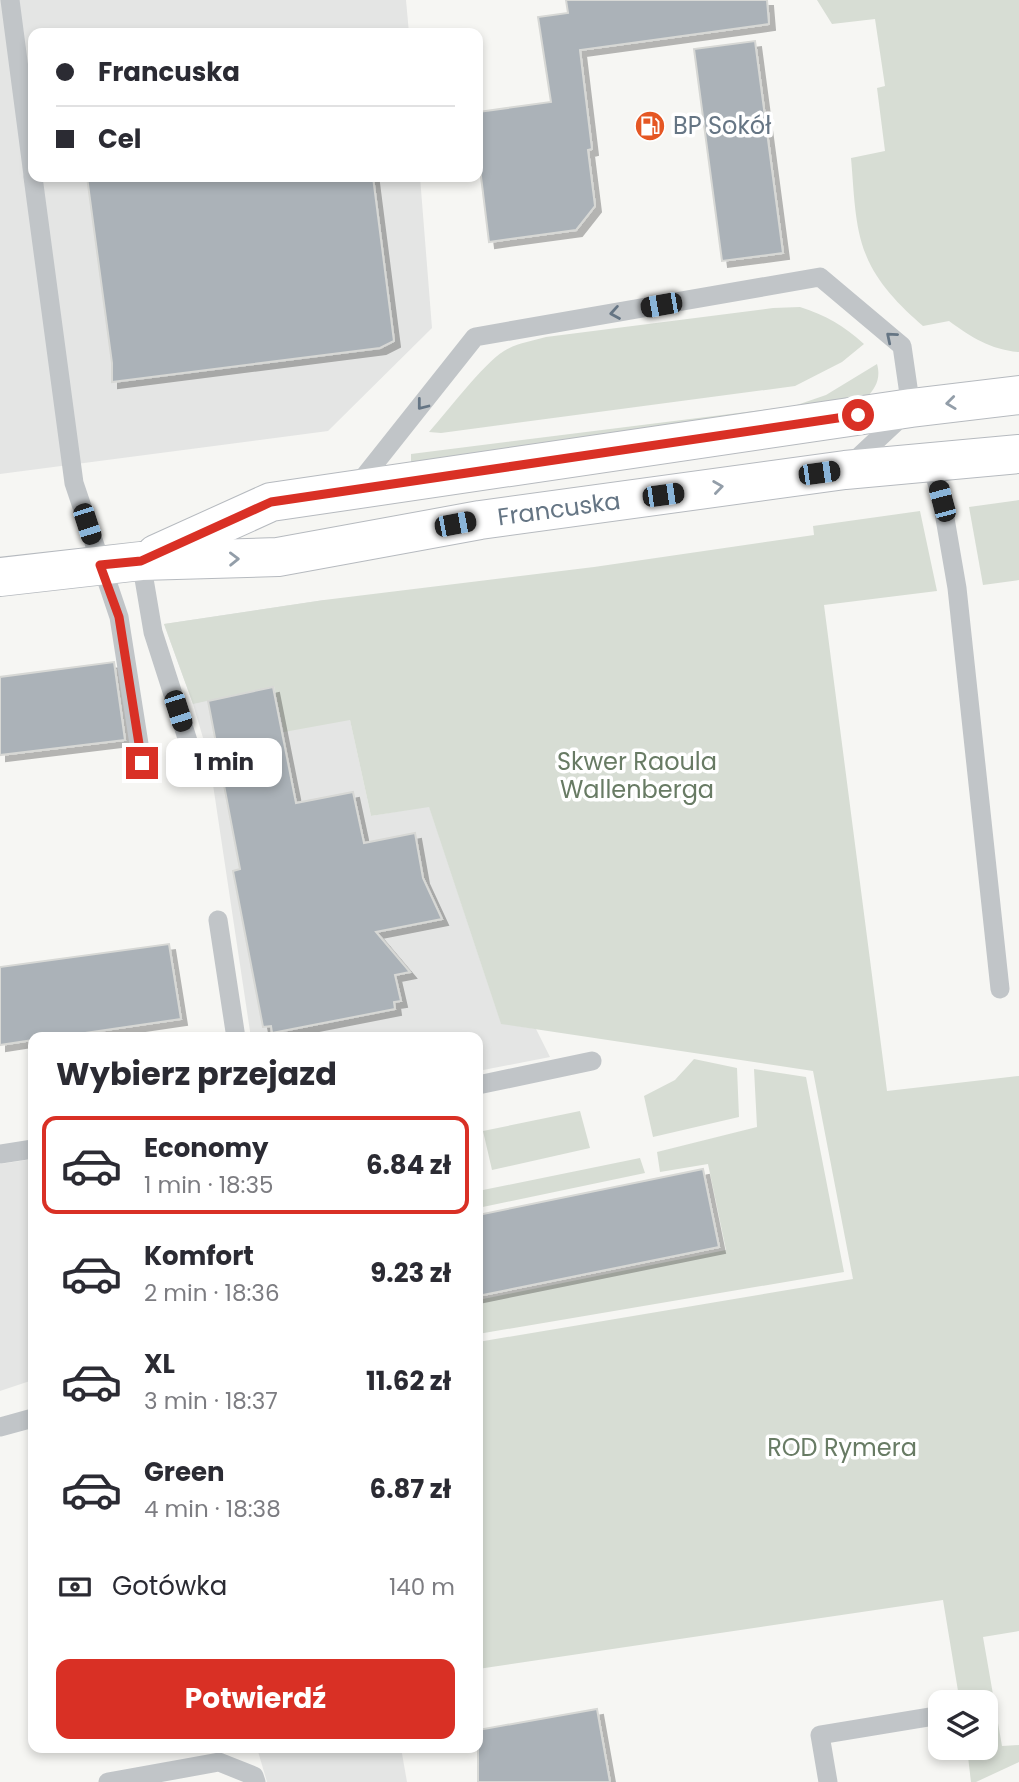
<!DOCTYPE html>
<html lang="pl">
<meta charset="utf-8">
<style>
body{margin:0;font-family:Poppins,sans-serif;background:#f2f2f3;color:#2b2b33;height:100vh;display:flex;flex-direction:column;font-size:26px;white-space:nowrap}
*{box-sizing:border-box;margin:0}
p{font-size:23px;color:#7c7c81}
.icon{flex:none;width:38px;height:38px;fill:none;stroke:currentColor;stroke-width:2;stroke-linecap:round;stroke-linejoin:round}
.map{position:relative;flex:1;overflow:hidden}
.panel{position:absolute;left:28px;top:1032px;width:455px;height:721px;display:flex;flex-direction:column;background:#fff;border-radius:14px;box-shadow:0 4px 10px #0003}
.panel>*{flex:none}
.banner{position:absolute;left:28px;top:28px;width:455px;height:154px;border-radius:14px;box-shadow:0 4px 10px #0003;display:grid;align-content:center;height:154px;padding:0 28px;background:#fff}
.controls{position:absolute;left:928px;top:1690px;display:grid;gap:14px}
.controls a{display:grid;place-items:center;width:70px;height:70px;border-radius:14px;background:#fff;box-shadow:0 4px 10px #0003;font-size:35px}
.end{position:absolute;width:32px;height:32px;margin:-16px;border:9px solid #d93025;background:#fff;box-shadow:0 0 0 4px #fff}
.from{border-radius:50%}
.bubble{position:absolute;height:49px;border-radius:14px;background:#fff;box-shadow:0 4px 10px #0003;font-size:23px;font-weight:700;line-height:49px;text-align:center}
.car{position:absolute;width:21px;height:42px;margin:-21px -10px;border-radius:9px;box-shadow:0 0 5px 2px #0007;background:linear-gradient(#222 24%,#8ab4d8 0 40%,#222 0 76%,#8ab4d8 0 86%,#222 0)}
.banner b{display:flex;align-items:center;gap:24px;height:66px;font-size:26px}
.banner b+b{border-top:2px solid #e1e1e2}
.banner i{width:18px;height:18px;background:#2b2b33}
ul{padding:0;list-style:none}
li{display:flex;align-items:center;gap:21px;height:98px;margin:0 14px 10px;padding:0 14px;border:4px solid transparent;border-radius:14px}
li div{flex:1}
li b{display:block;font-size:26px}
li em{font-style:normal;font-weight:700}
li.selected{border-color:#d93025}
li>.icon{width:63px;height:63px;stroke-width:1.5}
h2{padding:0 28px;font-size:32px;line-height:84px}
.pay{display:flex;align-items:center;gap:18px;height:77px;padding:0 28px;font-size:26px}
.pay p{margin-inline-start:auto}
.cta{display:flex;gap:14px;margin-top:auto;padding:14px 28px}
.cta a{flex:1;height:80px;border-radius:14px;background:#d93025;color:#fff;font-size:28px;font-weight:700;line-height:80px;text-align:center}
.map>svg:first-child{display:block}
.built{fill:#e4e5e4}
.green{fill:#d7ddd4}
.building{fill:#abb2b8;stroke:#d7d8d5;stroke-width:2;filter:url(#shadow)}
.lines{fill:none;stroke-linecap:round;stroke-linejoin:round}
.secondary-casing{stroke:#b6babf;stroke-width:40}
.lane{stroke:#c1c5c8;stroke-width:19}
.secondary{stroke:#fff;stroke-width:38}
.oneway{stroke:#657584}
.oneway2{stroke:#939ea9}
.route{stroke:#d93025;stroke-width:9}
.labels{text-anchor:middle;stroke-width:7;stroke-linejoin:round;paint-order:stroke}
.poi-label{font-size:24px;fill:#657584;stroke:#fff;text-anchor:start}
.street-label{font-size:24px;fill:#657584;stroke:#fff}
.park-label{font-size:24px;fill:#687b64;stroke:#fff}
</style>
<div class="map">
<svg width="1019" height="1782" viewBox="0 0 1019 1782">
<defs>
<filter id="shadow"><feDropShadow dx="6" dy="6" stdDeviation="0" flood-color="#0004"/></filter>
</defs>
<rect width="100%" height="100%" fill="#f6f6f3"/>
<!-- built -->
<g class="built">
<path d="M0,0H406L409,33H33V177H420L432,328L328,431L0,474Z"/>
<path d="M324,600L371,816L429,806L501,1023L536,1029L550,1057L478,1071V1038H251L209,758L193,704L164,624Z"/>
<path d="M33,1159V1380L0,1391V1164Z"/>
<path d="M257,1748H401L407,1782H267Z"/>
</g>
<!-- green -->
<g class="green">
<path d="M817,0H1019V352C991,350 971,337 949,321L923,326C900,306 877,283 866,255C854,226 854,189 851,158L885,151L877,88L885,86L875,19L832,24Z"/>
<path d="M800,307C826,315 844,326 864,344L842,362L795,386L441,433L429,432C448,411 483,364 504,351C517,343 532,341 546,337L773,308Z"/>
<path d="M877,364C881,378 876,388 866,398L411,462V454L794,406L826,395Z"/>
<path d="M1019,500V580L983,585L969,507Z"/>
<path d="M920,511L937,591L824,605L887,1091L1019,1076V1631L983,1637L1002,1746L1019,1745V1762L976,1782H971L967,1748H985V1703H960L943,1600L478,1669V1342L853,1279L813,1071L501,1024L429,807L371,816L350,720L284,732L274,686L193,704L164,624L324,600L594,567L814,535L813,526Z"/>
<path d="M694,1059L737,1068L739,1117L653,1137L644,1096L675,1080Z"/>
<path d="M754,1069L806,1077L844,1272L478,1334V1300L726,1250L708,1164L660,1172L657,1152L757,1127Z"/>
<path d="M580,1111L590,1148L492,1170L483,1131Z"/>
<path d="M640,1158L645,1173L478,1208V1191Z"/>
</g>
<!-- building -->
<g class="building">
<path d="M566,0H767L769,24L580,50L592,149L588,150L595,206L576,230L489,242L478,152V112L551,102L538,17L568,13Z"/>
<path d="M755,41L783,253L722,261L694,49Z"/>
<path d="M87,177H373L394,341L380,348L112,382V363Z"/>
<path d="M114,662L125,740L0,755V677Z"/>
<path d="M273,687L296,803L353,792L364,843L415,833L423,878L442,919L376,932L410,972L395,975L401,1001L394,1002L395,1009L272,1033L271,1026L263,1027L233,871L240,869L208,701Z"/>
<path d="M169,944L181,1019L51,1038H33V1040L0,1045V967Z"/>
<path d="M703,1169L719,1247L478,1296V1215Z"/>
<path d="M597,1709L610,1782H478V1730Z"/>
</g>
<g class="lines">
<!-- secondary casing -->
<g class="secondary-casing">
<g id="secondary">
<path d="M156,554L271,502L911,408L1019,395"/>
<path id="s1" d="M0,577L141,561L278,557L480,520L845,470L1019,454"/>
</g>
</g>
<!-- lane -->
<g class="lane">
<path d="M10,0L33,175"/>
<path d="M33,177L74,483L119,617L142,763"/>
<path d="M931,462L942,501L957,588L1000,989"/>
<path d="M356,487L475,337L820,277L902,346L911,408L849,466"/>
<path d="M141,561L153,632L195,763L196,774"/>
<path d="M218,920L236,1038"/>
<path d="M478,1085L592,1061"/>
<path d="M0,1154L33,1149"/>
<path d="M0,1427L33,1418"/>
<path d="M108,1782L219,1762L254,1776L256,1782"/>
<path d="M828,1782L820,1735L929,1717"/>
</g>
<!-- secondary -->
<use href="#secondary" class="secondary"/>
</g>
<!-- one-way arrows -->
<defs><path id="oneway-chevron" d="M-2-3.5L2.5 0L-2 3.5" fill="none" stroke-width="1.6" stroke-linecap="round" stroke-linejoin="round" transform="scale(1.75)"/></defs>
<g class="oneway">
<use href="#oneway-chevron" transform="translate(615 313) rotate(170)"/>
<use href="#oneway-chevron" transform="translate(891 337) rotate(-140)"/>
<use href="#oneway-chevron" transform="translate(422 405) rotate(128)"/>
</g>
<g class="oneway2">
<use href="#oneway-chevron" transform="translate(951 403) rotate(173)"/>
<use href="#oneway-chevron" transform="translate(718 487) rotate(-8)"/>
<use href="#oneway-chevron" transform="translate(234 559) rotate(-1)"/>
</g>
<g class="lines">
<!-- route -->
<path class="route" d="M142,763L119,617L100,565L141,561L271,502L858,415"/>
</g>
<!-- icons -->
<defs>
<g id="fuel-disc" transform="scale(1.575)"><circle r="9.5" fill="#e55724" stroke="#fff"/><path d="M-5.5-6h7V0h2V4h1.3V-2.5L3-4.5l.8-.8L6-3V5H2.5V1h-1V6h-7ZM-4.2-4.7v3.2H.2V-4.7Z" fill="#fff"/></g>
</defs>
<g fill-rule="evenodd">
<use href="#fuel-disc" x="650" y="126"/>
</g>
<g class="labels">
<!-- poi labels -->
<g class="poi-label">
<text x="673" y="134">BP Sokół</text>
</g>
<!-- street labels -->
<g class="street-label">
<text dy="8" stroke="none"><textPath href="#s1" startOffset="564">Francuska</textPath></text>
</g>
<!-- park labels -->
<g class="park-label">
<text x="637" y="770">Skwer Raoula<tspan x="637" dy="28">Wallenberga</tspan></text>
<text x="842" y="1456">ROD Rymera</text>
</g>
</g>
</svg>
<div class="controls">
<a><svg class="icon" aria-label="layers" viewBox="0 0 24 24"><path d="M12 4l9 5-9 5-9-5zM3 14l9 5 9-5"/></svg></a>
</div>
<i class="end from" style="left:858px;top:415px"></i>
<i class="end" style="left:142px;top:763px"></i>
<div class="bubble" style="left:166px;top:738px;width:116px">1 min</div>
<i class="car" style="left:661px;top:305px;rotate:260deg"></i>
<i class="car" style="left:819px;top:473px;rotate:82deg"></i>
<i class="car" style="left:663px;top:495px;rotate:82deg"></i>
<i class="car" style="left:942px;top:501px;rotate:345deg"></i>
<i class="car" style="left:87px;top:524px;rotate:162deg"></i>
<i class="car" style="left:455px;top:524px;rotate:79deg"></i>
<i class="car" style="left:178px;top:711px;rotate:162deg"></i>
<div class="banner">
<b><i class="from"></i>Francuska</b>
<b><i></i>Cel</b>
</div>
<section class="panel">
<h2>Wybierz przejazd</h2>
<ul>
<li class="selected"><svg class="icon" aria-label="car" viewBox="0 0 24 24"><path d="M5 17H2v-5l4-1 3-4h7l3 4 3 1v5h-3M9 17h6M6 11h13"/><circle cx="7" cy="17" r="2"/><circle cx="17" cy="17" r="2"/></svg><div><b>Economy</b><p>1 min · 18:35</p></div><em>6.84 zł</em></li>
<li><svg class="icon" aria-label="car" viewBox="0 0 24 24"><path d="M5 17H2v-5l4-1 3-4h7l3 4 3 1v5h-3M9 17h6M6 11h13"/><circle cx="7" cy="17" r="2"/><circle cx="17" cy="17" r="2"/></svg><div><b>Komfort</b><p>2 min · 18:36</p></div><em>9.23 zł</em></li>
<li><svg class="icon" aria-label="car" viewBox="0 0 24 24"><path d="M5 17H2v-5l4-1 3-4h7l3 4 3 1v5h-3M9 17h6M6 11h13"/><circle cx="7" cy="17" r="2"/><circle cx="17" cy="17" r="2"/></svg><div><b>XL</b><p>3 min · 18:37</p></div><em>11.62 zł</em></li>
<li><svg class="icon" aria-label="car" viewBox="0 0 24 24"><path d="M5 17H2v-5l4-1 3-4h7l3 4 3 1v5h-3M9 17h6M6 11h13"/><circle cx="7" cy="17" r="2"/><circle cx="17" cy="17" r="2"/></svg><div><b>Green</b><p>4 min · 18:38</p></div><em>6.87 zł</em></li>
</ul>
<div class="pay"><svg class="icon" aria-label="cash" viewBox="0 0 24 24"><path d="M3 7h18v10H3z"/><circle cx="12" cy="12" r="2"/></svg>Gotówka<p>140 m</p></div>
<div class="cta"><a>Potwierdź</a></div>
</section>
</div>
